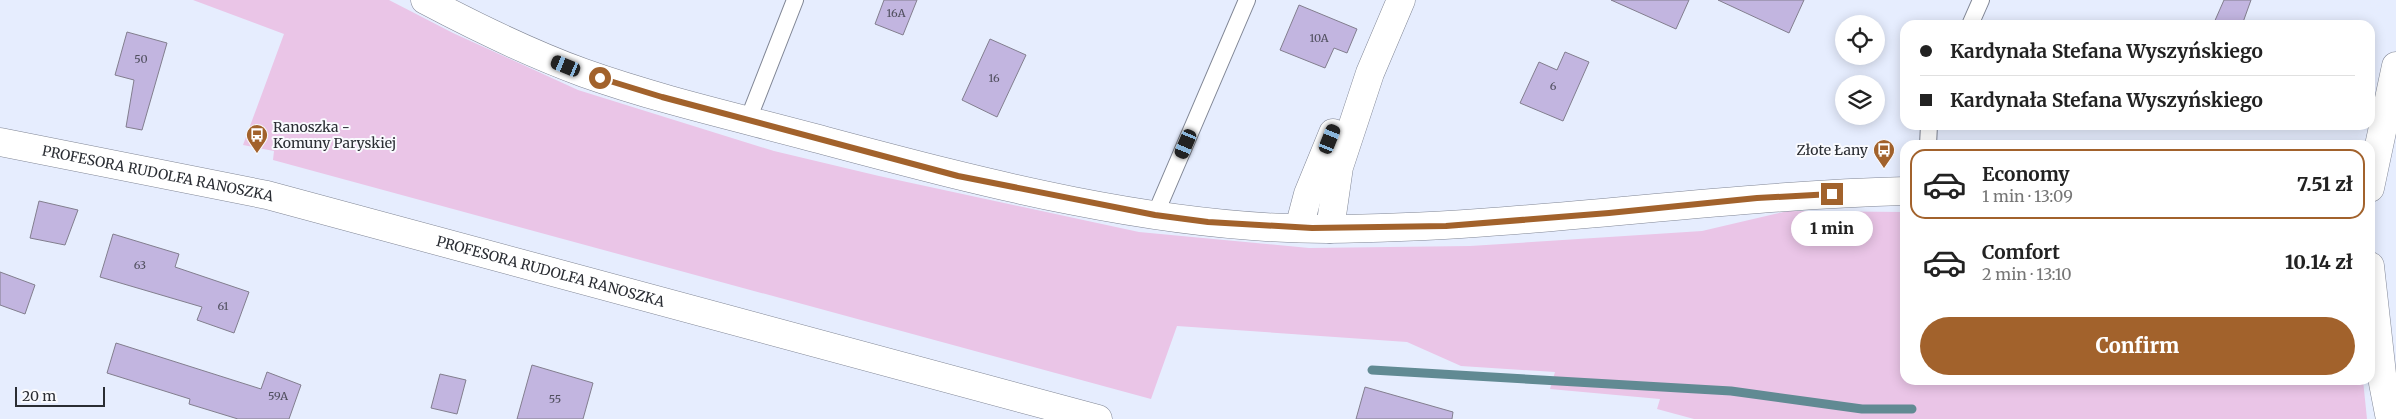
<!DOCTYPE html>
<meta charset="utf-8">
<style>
body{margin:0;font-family:Merriweather,serif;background:#f6f6f6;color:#222;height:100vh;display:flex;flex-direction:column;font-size:19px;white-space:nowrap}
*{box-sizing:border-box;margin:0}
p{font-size:16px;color:#767676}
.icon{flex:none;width:28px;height:28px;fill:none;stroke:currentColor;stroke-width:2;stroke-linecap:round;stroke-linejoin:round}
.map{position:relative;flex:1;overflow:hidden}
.details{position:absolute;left:1900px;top:140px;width:475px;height:245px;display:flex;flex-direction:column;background:#fff;border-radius:15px;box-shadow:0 2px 12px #0003}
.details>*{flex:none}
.hud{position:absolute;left:1900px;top:20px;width:475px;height:110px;border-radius:15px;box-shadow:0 2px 12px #0003;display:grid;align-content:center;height:110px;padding:0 20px;background:#fff}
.fabs{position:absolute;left:1835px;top:15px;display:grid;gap:10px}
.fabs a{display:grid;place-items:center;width:50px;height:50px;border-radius:50%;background:#fff;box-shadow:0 2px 12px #0003;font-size:25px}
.scale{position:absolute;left:15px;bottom:12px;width:90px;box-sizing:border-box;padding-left:5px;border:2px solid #2a2d33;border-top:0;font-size:14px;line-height:18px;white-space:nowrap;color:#2a2d33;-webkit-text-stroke:4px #f9fafe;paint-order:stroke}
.end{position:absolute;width:22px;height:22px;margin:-11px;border:6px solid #a2622c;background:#fff;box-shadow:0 0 0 2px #fff}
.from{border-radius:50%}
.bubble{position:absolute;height:35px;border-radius:18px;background:#fff;box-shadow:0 2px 12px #0003;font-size:16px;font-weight:800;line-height:35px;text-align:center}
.car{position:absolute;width:15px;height:30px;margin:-15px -8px;border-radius:6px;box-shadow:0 0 4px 1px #0007;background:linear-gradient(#222 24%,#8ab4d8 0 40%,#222 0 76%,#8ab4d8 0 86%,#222 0)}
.hud b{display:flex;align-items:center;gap:18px;height:48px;font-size:19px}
.hud b+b{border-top:1px solid #e0e0e0}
.hud i{width:12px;height:12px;background:#222}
ul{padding:9px 0 0;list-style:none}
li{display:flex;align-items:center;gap:15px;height:70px;margin:0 10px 8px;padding:0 10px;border:2px solid transparent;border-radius:15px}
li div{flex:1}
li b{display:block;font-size:19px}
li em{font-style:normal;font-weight:800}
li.selected{border-color:#a2622c}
li>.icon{width:45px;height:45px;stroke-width:1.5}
.primary-button{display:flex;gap:10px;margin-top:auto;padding:10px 20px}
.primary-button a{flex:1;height:58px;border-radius:30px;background:#a2622c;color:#fff;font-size:20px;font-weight:800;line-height:58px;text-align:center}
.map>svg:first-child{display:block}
.green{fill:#eac5e7}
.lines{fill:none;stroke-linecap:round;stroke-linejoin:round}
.stream{stroke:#618a93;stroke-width:9}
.building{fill:#c2b5e0;stroke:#827e8e}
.service-casing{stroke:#808695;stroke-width:18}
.minor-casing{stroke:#808695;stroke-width:29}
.tertiary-casing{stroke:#808695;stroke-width:29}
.service{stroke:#fff;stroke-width:16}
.minor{stroke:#fff;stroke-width:28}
.tertiary{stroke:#fff;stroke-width:28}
.route{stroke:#a2622c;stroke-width:6}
.labels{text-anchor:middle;stroke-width:4;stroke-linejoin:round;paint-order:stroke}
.number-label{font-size:11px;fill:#504f5e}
.poi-label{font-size:14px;fill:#2a2d33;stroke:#f9fafe;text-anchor:start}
.street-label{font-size:14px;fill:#2a2d33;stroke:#f9fafe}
</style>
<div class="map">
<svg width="2396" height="419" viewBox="0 0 2396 419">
<rect width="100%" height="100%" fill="#e6edfe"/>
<!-- green -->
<path class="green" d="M193,0H389L453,33L578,90L774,151L879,176L1139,232L1309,248L1470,246L1702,231L1788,211L1905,212V380H2363L2367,419H1694L1657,409L1660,399L1550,389L1555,372L1461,366L1407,342L1177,326L1151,399L273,160L274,151L243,145L284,34Z"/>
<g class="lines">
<!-- stream -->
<path class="stream" d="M1372,370L1731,391L1862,409H1912"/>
</g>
<!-- building -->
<g class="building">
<path d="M884,0H917L903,35L875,24Z"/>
<path d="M1611,0H1689L1676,29Z"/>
<path d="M1718,0H1804L1789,33Z"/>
<path d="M2224,0H2251L2242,25H2213Z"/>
<path d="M1299,5L1357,29L1347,53L1334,48L1325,68L1280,50Z"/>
<path d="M127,32L167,43L142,130L126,127L134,80L115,75Z"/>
<path d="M990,39L1026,55L997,117L962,100Z"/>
<path d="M1565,52L1589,62L1563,121L1520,103L1539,62L1557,70Z"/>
<path d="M39,201L78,210L65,245L30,238Z"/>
<path d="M113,234L179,254L175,267L249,292L234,333L197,320L202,307L100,277Z"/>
<path d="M0,272L35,285L25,314L0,305Z"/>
<path d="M116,343L261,389L267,372L301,385L289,419H238L189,404L190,399L107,373Z"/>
<path d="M532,365L593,383L583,419H517Z"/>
<path d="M440,374L466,380L457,414L431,408Z"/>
<path d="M1365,387L1453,412L1452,419H1356Z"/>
</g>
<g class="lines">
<!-- service casing -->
<g class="service-casing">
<g id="service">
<path d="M1970,25L1981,0"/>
<path d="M748,120L795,0"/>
<path d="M1928,145L1929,125"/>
<path d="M1155,215L1247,0"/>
</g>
</g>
<!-- minor casing -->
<g class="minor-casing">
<g id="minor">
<path d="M425,0C476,27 529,53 584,73C663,101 745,119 826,141C987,184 1160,229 1327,229C1521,228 1712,196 1905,191"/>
<path d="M2370,188L2396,66"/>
<path d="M1299,228L1308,194L1333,133"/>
<path d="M1330,229L1339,167L1370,73L1401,0"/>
<path d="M2370,266L2383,383L2390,419"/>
</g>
</g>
<!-- tertiary casing -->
<g class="tertiary-casing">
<g id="tertiary">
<path id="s1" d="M0,142L267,195L1098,419"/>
</g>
</g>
<!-- service -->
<use href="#service" class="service"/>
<!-- minor -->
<use href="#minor" class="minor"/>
<!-- tertiary -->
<use href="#tertiary" class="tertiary"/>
</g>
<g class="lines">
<!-- route -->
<path class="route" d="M600,78L662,97L958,176L1155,215L1208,222L1312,228L1446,226L1609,213L1757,198L1832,194"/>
</g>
<!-- icons -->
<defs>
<g id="bus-pin" transform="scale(1.125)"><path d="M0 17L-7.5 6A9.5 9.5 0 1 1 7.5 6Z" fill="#a2622c" stroke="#f9fafe"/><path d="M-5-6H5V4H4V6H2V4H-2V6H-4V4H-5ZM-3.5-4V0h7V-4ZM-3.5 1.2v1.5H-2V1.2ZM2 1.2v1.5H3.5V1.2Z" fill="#fff"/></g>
</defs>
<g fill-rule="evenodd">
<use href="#bus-pin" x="257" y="135"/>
<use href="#bus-pin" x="1884" y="150"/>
</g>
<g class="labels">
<!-- number labels -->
<g class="number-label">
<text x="896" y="17">16A</text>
<text x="1319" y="42">10A</text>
<text x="141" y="63">50</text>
<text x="994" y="82">16</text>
<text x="1553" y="90">6</text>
<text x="140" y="269">63</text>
<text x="223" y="310">61</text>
<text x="278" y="400">59A</text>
<text x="555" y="403">55</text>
</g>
<!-- poi labels -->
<g class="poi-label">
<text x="273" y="132">Ranoszka -<tspan x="273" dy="16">Komuny Paryskiej</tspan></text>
<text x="1868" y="155" text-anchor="end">Złote Łany</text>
</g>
<!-- street labels -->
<g class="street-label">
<text dy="5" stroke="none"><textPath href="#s1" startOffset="161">PROFESORA RUDOLFA RANOSZKA</textPath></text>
<text dy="5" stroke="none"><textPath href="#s1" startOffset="566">PROFESORA RUDOLFA RANOSZKA</textPath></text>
</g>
</g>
</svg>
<div class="fabs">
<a><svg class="icon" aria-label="locate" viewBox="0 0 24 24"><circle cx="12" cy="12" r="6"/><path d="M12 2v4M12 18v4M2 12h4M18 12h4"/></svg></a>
<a><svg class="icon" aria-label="layers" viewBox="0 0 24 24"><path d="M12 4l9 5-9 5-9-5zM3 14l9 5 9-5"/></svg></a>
</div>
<div class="scale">20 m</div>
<i class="end from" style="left:600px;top:78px"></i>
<i class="end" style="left:1832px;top:194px"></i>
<div class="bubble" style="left:1791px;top:211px;width:82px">1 min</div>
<i class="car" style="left:566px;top:66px;rotate:292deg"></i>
<i class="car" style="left:1330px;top:139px;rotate:22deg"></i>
<i class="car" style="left:1186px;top:144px;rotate:203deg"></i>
<div class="hud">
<b><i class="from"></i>Kardynała Stefana Wyszyńskiego</b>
<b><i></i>Kardynała Stefana Wyszyńskiego</b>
</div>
<section class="details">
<ul>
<li class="selected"><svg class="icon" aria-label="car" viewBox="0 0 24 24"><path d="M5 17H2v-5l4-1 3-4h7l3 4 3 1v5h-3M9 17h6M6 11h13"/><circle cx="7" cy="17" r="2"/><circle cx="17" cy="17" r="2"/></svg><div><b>Economy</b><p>1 min · 13:09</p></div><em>7.51 zł</em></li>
<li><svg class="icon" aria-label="car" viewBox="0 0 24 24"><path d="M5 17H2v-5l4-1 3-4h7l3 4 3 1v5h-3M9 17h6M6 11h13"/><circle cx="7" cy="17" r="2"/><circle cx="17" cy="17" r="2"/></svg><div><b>Comfort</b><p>2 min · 13:10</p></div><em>10.14 zł</em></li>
</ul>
<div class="primary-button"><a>Confirm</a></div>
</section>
</div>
